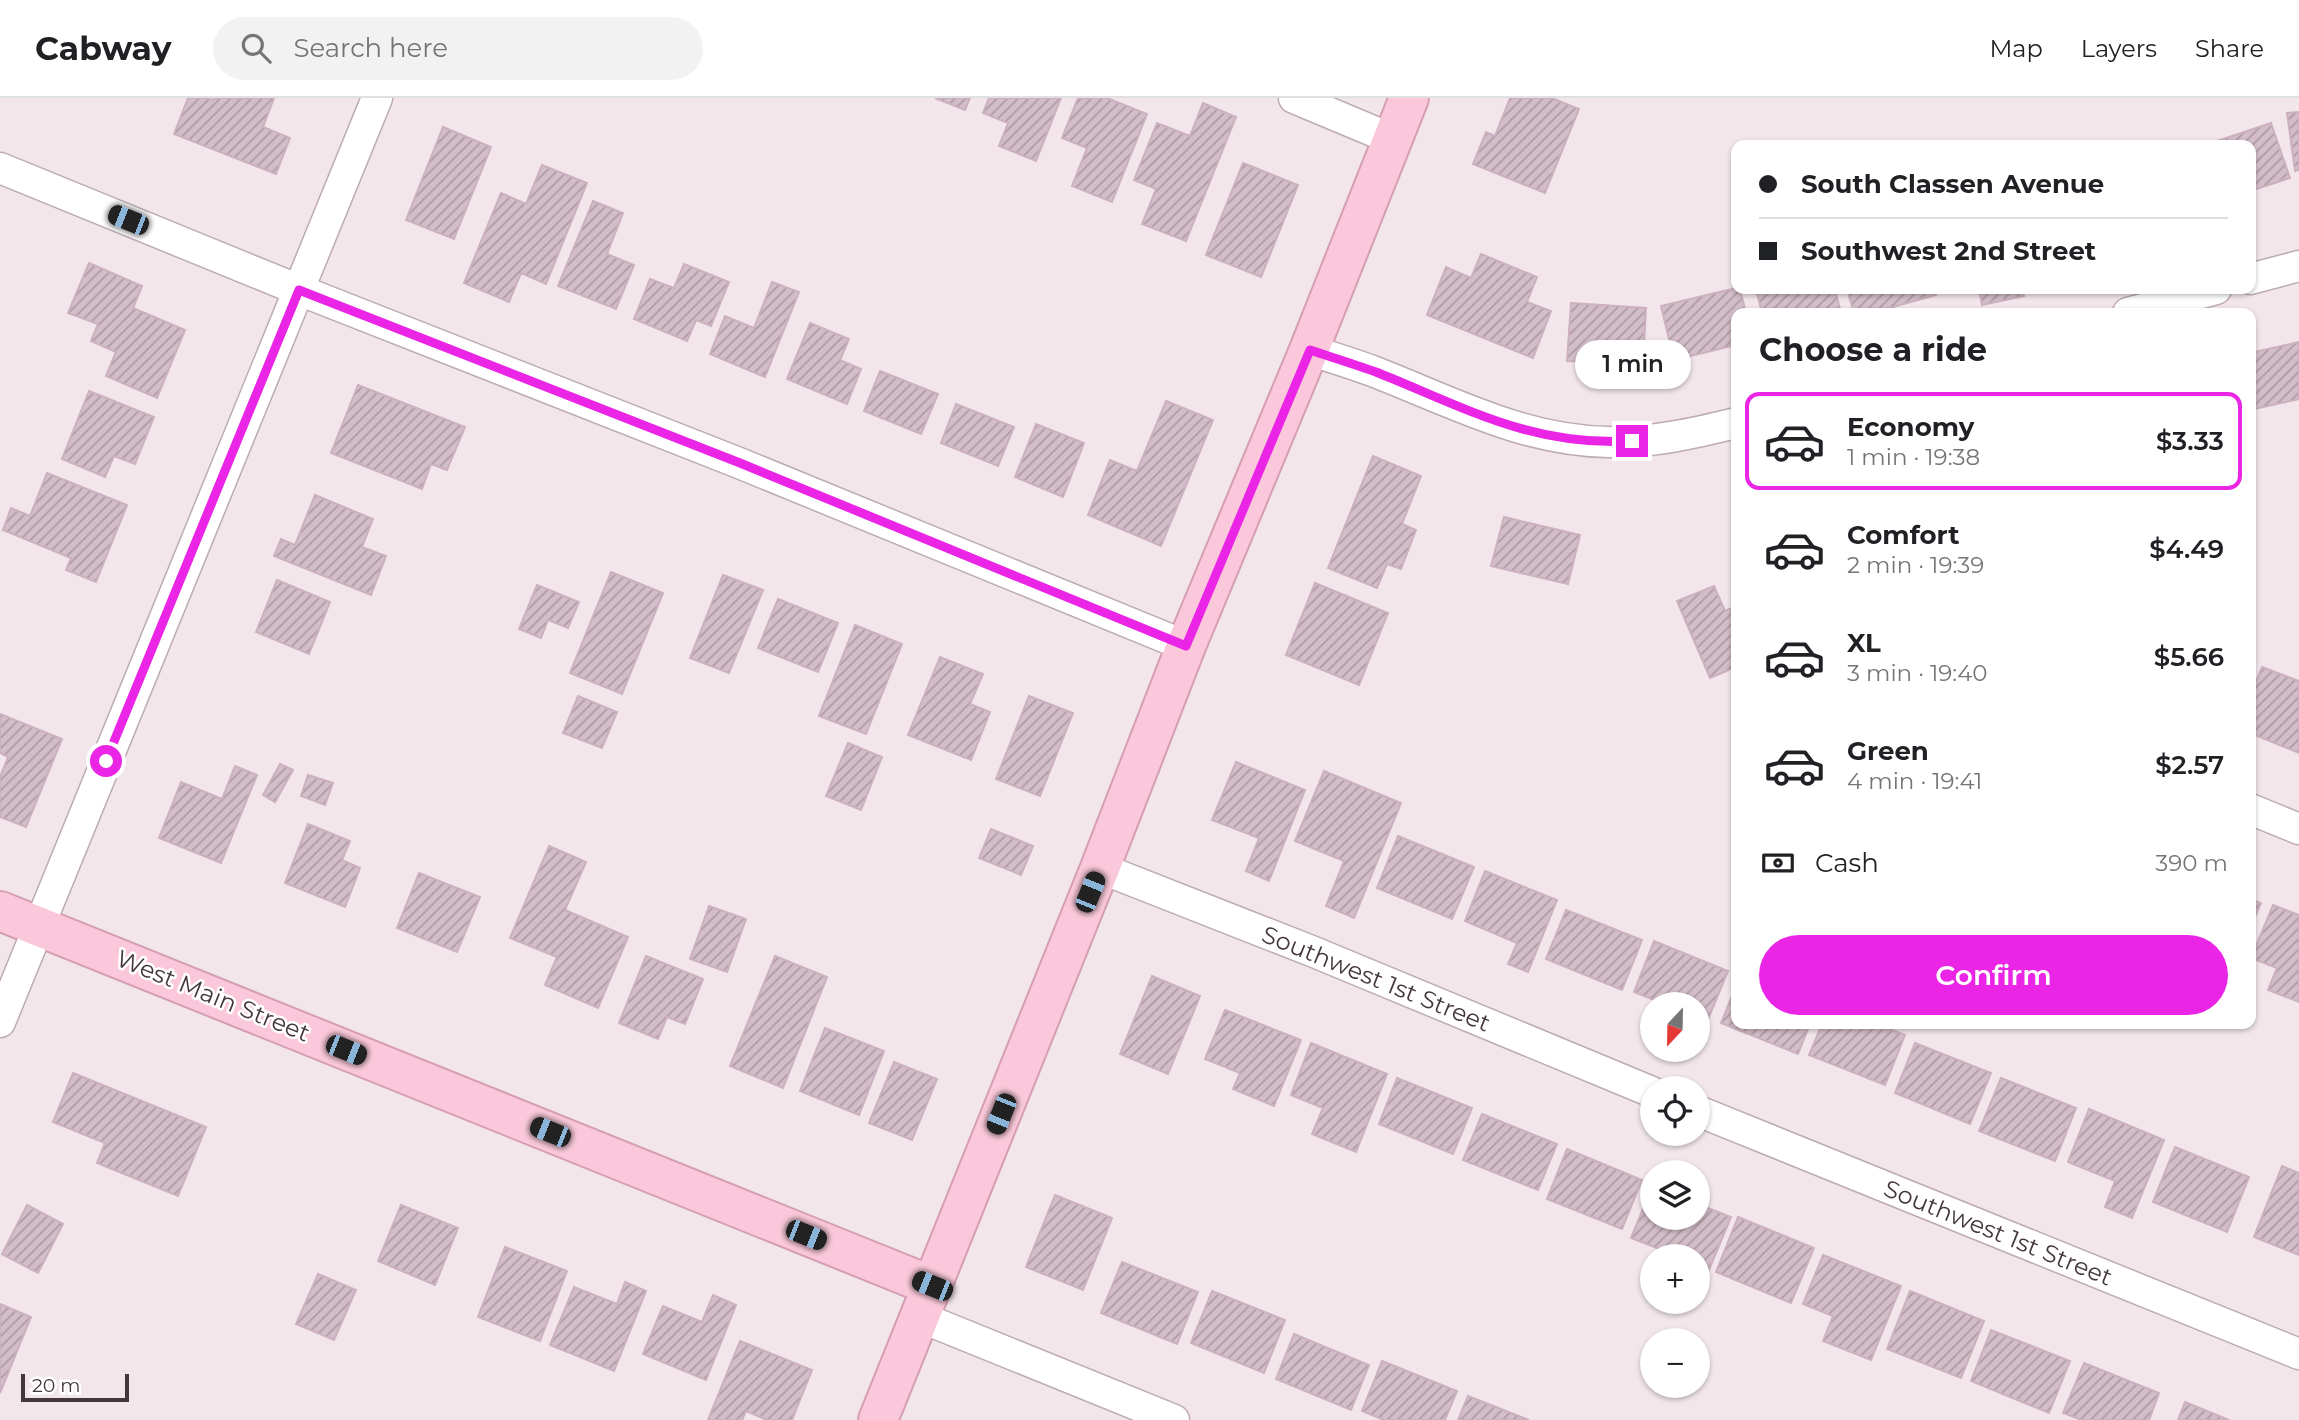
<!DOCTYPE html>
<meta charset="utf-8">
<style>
body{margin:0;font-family:Montserrat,sans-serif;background:#f2f2f2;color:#202124;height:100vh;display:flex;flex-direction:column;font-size:26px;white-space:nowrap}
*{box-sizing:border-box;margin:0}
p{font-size:23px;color:#757577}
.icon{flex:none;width:38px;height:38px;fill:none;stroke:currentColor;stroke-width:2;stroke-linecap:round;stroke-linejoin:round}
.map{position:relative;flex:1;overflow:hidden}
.sheet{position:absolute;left:1731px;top:210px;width:525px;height:721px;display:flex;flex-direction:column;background:#fff;border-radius:14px;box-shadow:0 2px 5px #0004}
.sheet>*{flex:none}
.banner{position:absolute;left:1731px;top:42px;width:525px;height:154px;border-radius:14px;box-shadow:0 2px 5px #0004;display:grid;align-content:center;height:154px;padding:0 28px;background:#fff}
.needle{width:46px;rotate:202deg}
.controls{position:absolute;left:1640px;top:894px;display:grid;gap:14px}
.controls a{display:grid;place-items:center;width:70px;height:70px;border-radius:50%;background:#fff;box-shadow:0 2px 5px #0004;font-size:35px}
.scale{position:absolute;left:21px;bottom:18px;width:108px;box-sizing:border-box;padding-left:7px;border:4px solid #44363d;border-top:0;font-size:19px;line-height:24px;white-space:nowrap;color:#44363d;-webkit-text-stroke:5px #fff;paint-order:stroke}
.end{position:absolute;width:32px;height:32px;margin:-16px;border:9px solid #ea25e5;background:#fff;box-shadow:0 0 0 4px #fff}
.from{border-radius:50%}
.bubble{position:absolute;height:49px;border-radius:24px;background:#fff;box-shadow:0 2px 5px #0004;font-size:23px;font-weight:600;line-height:49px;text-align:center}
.car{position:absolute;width:21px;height:42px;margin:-21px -10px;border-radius:9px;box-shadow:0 0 5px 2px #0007;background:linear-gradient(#222 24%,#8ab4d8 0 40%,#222 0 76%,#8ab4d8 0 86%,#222 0)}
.banner b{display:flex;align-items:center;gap:24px;height:66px;font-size:26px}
.banner b+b{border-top:2px solid #e0e0e0}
.banner i{width:18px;height:18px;background:#202124}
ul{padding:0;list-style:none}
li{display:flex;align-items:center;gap:21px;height:98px;margin:0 14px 10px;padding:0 14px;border:4px solid transparent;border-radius:14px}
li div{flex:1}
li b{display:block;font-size:26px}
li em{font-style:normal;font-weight:600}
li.current{border-color:#ea25e5}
li>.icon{width:63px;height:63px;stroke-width:1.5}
h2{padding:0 28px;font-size:32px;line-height:84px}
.pay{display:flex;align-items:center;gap:18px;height:77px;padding:0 28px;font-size:26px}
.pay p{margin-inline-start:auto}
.primary-button{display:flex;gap:14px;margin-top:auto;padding:14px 28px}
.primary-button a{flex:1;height:80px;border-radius:42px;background:#ea25e5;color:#fff;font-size:28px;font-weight:600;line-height:80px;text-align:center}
header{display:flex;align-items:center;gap:42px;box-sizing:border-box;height:98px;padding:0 35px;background:#fff;border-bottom:2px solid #e0e0e0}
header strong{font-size:33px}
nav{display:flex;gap:38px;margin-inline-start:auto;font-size:24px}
.search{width:490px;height:63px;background:#f2f2f2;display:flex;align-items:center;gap:18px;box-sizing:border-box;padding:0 24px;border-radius:38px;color:#757577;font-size:26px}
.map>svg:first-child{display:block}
.building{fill:url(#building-hatch);stroke:#cdb0bf;stroke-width:2}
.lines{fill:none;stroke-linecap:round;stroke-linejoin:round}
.street-casing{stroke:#bdaab3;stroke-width:33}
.secondary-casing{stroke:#d59eb3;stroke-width:42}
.street{stroke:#fff;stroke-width:30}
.secondary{stroke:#fac8da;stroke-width:38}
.route{stroke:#ea25e5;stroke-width:9}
.labels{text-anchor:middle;stroke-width:5;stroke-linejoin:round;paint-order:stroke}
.street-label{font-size:24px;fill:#44363d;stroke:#fff}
</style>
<header>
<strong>Cabway</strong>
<div class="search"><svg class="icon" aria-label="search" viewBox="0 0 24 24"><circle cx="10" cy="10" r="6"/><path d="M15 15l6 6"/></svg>Search here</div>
<nav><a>Map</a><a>Layers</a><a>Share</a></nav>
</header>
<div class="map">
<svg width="2299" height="1322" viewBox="0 0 2299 1322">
<defs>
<pattern id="building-hatch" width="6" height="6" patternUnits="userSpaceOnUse" patternTransform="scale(1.75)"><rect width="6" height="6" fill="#d3bdc8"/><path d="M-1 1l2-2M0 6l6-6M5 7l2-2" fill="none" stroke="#ad9aa4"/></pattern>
</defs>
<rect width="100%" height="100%" fill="#f2e6eb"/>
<!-- building -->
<g class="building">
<path d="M188,0H207L213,2L214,0H274L263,29L290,40L276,76L174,36Z"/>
<path d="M935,0H970L965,12Z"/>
<path d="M989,0H1061L1036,63L999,48L1008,25L983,15Z"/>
<path d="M1078,0H1107L1147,16L1112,104L1072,88L1087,50L1062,40Z"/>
<path d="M1510,0H1552L1579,11L1545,95L1473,66L1486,34L1495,38Z"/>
<path d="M1203,5L1236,19L1186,143L1142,126L1156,91L1134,82L1157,25L1190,38Z"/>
<path d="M2299,14V72L2295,73L2287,15Z"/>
<path d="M2271,25L2290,80L2250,93V47H2205Z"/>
<path d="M443,29L491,49L454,141L406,122Z"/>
<path d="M1243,65L1298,87L1261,179L1206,157Z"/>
<path d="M542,67L587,85L546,186L521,175L509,204L464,185L501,95L526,106Z"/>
<path d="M593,103L623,115L607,156L634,167L616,211L558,188Z"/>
<path d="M1481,156L1537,179L1527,204L1551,213L1533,260L1427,217L1446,169L1471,180Z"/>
<path d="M89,165L142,188L133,210L185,232L157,300L106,278L116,254L91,243L98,226L68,215Z"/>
<path d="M684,166L729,184L711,228L696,222L687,243L634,221L650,181L674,190Z"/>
<path d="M772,184L799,194L765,279L710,256L725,218L754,230Z"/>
<path d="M1736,190L1740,191L1746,215H1736V247L1674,262L1661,208Z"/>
<path d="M1756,191H1835L1841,215H1762Z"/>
<path d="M1847,191H1934L1936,197L1871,215H1854Z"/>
<path d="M1979,191H2022L2024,198L1982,207Z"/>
<path d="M1571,205L1646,210L1643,267L1567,263Z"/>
<path d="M810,225L849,241L840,262L861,271L847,306L787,281Z"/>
<path d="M2299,244V301L2250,312V255Z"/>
<path d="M880,273L938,296L921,336L864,313Z"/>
<path d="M358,287L465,329L447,372L431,366L422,391L331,355Z"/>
<path d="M89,293L154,319L135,366L114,358L105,379L62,361Z"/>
<path d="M1166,303L1213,322L1161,448L1088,417L1110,362L1137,373Z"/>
<path d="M956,306L1014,329L998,368L941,345Z"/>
<path d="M1036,326L1084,345L1063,399L1015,379Z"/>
<path d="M1373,358L1421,378L1402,426L1416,432L1401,471L1387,466L1377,490L1328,470Z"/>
<path d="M47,375L127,407L96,484L66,472L71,460L3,432L11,410L30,418Z"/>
<path d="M315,397L373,421L362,449L386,458L371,497L274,458L281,441L295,447Z"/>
<path d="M1504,419L1580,437L1568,486L1491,468Z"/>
<path d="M611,474L663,495L622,596L570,575Z"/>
<path d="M723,477L763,492L729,575L690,560Z"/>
<path d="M277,482L330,504L309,556L256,534Z"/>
<path d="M1315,485L1388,515L1359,587L1286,557Z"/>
<path d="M537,487L579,504L568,530L548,522L541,540L519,531Z"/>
<path d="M1714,488L1725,513L1736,508V569L1710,580L1677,503Z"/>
<path d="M778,501L838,525L818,574L758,550Z"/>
<path d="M855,527L902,546L866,636L819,618Z"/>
<path d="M940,559L983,576L970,606L990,614L971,662L908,637Z"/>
<path d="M2262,569L2299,583V655L2250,635V598Z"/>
<path d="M578,598L617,614L602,650L563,635Z"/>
<path d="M1029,598L1073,615L1040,698L996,681Z"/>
<path d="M0,616L62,641L26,729L0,719V679L8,659L0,655Z"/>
<path d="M848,645L882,659L861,712L826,698Z"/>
<path d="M1236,664L1305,692L1269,783L1246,773L1259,740L1212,722Z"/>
<path d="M280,666L293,672L275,704L263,697Z"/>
<path d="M235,668L257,677L221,765L159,740L181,684L222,701Z"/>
<path d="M1324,673L1401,705L1354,820L1326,808L1344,763L1295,743Z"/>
<path d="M308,677L333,685L325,707L301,698Z"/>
<path d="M308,726L350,743L342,762L360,770L345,809L285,785Z"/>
<path d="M991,731L1033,748L1021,777L979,760Z"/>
<path d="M1398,738L1474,769L1452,821L1377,790Z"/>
<path d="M549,748L586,764L565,812L628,839L598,910L545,887L557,859L510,840Z"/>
<path d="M1485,773L1557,802L1528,874L1508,866L1517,845L1465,823Z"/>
<path d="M419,775L480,799L457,854L397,830Z"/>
<path d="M2250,801L2261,805L2250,830Z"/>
<path d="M2273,807L2299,817V904L2268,892L2277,870L2251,860Z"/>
<path d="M709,808L746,821L727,874L690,861Z"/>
<path d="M1566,812L1642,842L1622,892L1546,861Z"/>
<path d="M1654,843L1728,873L1707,924L1698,920V906H1664L1634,894Z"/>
<path d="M646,858L703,881L685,926L667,919L658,941L619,925Z"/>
<path d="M775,858L827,879L783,990L730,968Z"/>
<path d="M1152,878L1200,898L1168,976L1120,956Z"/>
<path d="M1736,888V926H1810L1798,956L1721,925Z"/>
<path d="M1225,912L1301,942L1274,1008L1233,991L1240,975L1205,961Z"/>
<path d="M1822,926H1877L1905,937L1885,987L1809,957Z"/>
<path d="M825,930L884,953L859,1017L800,993Z"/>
<path d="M1311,945L1387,976L1356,1054L1312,1036L1323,1010L1291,997Z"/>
<path d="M1915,945L1991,975L1970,1026L1895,995Z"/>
<path d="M894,964L937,981L912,1042L869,1025Z"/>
<path d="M73,975L206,1029L178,1098L97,1065L105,1045L53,1024Z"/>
<path d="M1397,980L1472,1010L1453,1056L1379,1026Z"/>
<path d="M2001,980L2076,1010L2055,1063L1979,1033Z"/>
<path d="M2089,1011L2164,1042L2132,1120L2105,1109L2115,1083L2068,1064Z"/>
<path d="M1482,1016L1557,1046L1538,1092L1463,1062Z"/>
<path d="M2175,1049L2249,1079L2227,1134L2153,1104Z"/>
<path d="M1567,1051L1642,1082L1622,1131L1547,1101Z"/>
<path d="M2282,1068L2299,1075V1157L2254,1139Z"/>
<path d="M1652,1089V1120H1698V1106L1731,1119L1709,1172L1698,1167V1158H1677L1631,1140Z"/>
<path d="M1055,1097L1112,1120L1083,1192L1026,1169Z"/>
<path d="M27,1107L63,1126L38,1175L2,1156Z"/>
<path d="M401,1107L458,1130L435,1187L378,1163Z"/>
<path d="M1738,1119L1814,1150L1791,1205L1716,1174Z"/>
<path d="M505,1149L567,1173L540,1243L478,1219Z"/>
<path d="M1823,1157L1901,1188L1871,1262L1823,1243L1833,1218L1803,1206Z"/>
<path d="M1122,1164L1198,1194L1177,1246L1101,1215Z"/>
<path d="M318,1176L356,1192L334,1242L296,1226Z"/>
<path d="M625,1184L646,1193L614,1273L550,1247L574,1189L617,1206Z"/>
<path d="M1212,1193L1285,1222L1264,1275L1191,1245Z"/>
<path d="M1910,1193L1984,1223L1961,1280L1887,1251Z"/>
<path d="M713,1197L736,1207L706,1282L643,1256L663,1208L702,1224Z"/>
<path d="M0,1206L31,1219L0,1295Z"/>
<path d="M1991,1232L2070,1263L2049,1315L1971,1283Z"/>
<path d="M1294,1236L1369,1267L1351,1312L1276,1281Z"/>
<path d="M740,1243L812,1272L792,1322H767L746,1313L742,1322H708Z"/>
<path d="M1382,1263L1457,1293L1445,1322H1384L1362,1313Z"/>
<path d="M2084,1265L2159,1295L2149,1322H2082L2063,1315Z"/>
<path d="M1468,1298L1529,1322H1458Z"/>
<path d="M2185,1304L2229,1322H2178Z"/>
</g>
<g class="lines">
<!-- street casing -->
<g class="street-casing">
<g id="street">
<path d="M1294,0L1392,41"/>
<path d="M0,70L299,192L739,365L1186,548"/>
<path d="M2250,181L2299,168"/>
<path d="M2128,215L2216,191"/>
<path d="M1309,252C1331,259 1354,266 1375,274C1452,304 1524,343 1609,344C1652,345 1695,335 1736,325"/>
<path d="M2250,711L2299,731"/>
<path d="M1100,770L1314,854L1652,994"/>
<path d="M0,924L377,0"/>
<path d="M1698,1013L2299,1256"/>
<path d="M920,1219L1174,1322"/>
</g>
</g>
<!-- secondary casing -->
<g class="secondary-casing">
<g id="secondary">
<path d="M0,813L932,1188"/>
<path d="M878,1322L1100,770L1186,548L1309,252L1409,0"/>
</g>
</g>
<!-- street -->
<use href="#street" class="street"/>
<!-- secondary -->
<use href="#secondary" class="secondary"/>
</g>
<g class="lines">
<!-- route -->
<path class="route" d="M106,663L299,192L740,365L1186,548L1310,252C1331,259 1354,266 1376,274C1464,309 1532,349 1632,343"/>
</g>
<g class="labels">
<!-- street labels -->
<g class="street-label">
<text transform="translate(1376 881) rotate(22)" y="8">Southwest 1st Street</text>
<text transform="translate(213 898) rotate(22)" y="8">West Main Street</text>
<text transform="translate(1998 1135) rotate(22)" y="8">Southwest 1st Street</text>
</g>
</g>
</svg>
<div class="controls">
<a><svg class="needle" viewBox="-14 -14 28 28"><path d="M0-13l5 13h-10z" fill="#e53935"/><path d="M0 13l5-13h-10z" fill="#757577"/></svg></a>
<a><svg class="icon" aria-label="locate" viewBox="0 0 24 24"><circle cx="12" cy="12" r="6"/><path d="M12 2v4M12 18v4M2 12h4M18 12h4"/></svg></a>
<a><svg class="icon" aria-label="layers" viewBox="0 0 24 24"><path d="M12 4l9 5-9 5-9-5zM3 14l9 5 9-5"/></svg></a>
<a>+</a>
<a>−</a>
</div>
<div class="scale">20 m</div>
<i class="end from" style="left:106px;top:663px"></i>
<i class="end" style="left:1632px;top:343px"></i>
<div class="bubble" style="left:1575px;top:242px;width:116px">1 min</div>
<i class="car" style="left:128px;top:122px;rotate:292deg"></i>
<i class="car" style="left:1090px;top:794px;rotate:22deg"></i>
<i class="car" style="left:346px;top:952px;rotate:112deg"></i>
<i class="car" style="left:1001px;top:1016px;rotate:202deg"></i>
<i class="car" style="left:550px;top:1034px;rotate:292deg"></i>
<i class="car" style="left:806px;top:1137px;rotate:112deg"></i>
<i class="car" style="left:932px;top:1188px;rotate:292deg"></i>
<div class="banner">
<b><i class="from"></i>South Classen Avenue</b>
<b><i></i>Southwest 2nd Street</b>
</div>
<section class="sheet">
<h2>Choose a ride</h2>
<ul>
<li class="current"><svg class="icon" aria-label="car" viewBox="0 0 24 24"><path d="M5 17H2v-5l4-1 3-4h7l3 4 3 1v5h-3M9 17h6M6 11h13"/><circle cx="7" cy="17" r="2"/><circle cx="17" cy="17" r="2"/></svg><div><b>Economy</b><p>1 min · 19:38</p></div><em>$3.33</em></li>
<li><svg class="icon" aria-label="car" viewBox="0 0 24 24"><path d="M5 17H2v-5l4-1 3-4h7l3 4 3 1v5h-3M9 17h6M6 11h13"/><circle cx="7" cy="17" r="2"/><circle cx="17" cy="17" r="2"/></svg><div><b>Comfort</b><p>2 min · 19:39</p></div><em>$4.49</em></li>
<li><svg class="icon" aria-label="car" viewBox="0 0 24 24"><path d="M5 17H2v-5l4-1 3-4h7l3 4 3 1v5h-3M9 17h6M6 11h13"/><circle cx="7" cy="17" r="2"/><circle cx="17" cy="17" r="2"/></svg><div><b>XL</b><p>3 min · 19:40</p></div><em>$5.66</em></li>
<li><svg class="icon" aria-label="car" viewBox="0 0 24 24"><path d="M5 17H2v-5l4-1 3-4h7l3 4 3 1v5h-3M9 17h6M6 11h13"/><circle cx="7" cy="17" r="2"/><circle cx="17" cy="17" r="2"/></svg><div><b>Green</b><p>4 min · 19:41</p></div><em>$2.57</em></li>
</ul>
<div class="pay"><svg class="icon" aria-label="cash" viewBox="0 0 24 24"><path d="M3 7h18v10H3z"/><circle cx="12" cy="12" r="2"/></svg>Cash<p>390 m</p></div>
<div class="primary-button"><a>Confirm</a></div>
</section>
</div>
